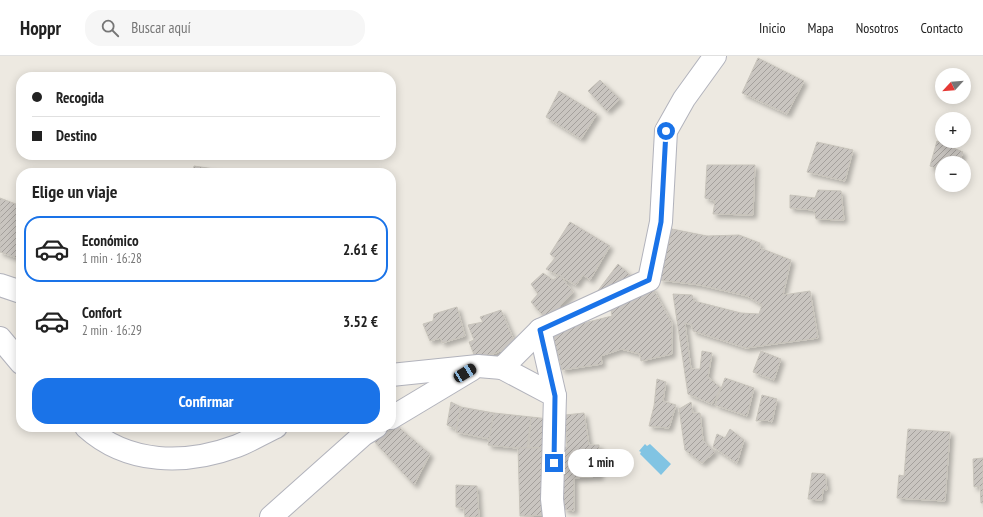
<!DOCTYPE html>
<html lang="es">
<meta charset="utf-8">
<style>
body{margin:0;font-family:"PT Sans Narrow",sans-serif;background:#f6f6f6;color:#222;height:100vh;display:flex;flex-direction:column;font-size:15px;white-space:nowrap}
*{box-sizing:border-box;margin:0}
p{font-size:13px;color:#767676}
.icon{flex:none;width:22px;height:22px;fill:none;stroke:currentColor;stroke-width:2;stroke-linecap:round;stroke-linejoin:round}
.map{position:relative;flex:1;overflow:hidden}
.side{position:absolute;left:16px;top:112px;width:380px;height:264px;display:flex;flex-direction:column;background:#fff;border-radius:16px;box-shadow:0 2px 10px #0003}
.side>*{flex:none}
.guide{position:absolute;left:16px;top:16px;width:380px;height:88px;border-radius:16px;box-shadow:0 2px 10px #0003;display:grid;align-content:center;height:88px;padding:0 16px;background:#fff}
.needle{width:26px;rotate:244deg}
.fabs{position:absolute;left:935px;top:12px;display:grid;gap:8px}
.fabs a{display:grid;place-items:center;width:36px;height:36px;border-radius:50%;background:#fff;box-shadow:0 2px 10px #0003;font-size:20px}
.end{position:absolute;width:18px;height:18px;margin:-9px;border:5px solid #1a73e8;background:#fff;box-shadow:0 0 0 2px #fff}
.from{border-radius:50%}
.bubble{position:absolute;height:28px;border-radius:14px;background:#fff;box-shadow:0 2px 10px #0003;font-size:13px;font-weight:800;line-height:28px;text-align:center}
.car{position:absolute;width:12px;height:24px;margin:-12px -6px;border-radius:5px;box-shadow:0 0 3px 1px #0007;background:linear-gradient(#222 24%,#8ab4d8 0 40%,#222 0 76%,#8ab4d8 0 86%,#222 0)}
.guide b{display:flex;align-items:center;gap:14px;height:38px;font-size:15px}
.guide b+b{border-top:1px solid #e0e0e0}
.guide i{width:10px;height:10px;background:#222}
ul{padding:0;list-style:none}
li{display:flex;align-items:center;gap:12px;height:66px;margin:0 8px 6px;padding:0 8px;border:2px solid transparent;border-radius:16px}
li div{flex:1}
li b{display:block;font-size:15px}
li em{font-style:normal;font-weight:800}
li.current{border-color:#1a73e8}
li>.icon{width:36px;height:36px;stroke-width:1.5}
h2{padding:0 16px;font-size:18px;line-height:48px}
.button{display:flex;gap:8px;margin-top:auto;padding:8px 16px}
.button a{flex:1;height:46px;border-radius:16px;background:#1a73e8;color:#fff;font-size:16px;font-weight:800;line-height:46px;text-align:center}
header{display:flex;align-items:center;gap:24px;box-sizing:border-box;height:56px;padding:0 20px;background:#fff;border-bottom:1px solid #e0e0e0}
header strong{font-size:19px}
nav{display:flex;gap:22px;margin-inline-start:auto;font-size:14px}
.search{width:280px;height:36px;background:#f6f6f6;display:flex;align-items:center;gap:10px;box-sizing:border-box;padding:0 14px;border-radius:16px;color:#767676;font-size:15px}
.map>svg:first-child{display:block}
.water{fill:#81c4e3}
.building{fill:url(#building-hatch);stroke:#c8c4bb;filter:url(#shadow)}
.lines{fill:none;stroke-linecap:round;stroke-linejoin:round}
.street-casing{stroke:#b2b3bc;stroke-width:24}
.street{stroke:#fff;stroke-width:22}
.route{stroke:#1a73e8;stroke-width:5}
</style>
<header>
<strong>Hoppr</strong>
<div class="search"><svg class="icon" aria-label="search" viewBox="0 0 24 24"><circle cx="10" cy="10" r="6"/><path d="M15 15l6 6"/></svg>Buscar aquí</div>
<nav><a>Inicio</a><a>Mapa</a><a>Nosotros</a><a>Contacto</a></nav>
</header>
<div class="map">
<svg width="983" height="461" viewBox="0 0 983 461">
<defs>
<pattern id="building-hatch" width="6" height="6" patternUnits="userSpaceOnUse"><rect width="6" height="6" fill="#c9c5c0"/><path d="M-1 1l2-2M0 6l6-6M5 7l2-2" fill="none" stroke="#a4a09c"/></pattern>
<filter id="shadow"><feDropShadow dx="3.5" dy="3.5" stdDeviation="2" flood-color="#0004"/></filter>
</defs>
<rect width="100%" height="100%" fill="#ede9e1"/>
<!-- water -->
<path class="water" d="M645,388L647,390L650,388L671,408L661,419L640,398L641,396L639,395Z"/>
<!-- building -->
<g class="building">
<path d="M758,2L804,25L787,58L742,37Z"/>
<path d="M600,24L620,43L607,55L588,35Z"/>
<path d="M559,35L597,58L581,83L546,61Z"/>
<path d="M937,85L963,96L959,107H942V114L930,110Z"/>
<path d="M817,86L853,94L845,125L807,116Z"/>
<path d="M707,109H755L753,159L713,158L715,145L705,142Z"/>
<path d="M194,110L221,114L239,116L193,117Z"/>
<path d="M818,134L841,135L844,164L816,163L814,154L790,152V139L815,142Z"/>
<path d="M0,142L21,150V193L17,202L0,196Z"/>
<path d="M570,166L610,190L590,224L583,219L576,229L546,213L555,202L550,198Z"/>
<path d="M672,173L707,180L739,179L760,187V192L791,204L783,239L810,235L818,282L746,292L693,275L692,269L685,267L691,313H700L702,295L712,297L708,321L721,332L712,348L688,338L673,238L692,239L694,245L741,257L759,258L762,249L747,240L700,229L660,224Z"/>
<path d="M618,208L636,224L597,236Z"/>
<path d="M543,217L553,224L560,219L573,236L547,264L531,246L538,238L531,228Z"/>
<path d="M652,231L672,267V298L641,305L640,298L621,293L601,300L602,308L562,314L552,275L612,260L610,248Z"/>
<path d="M457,251L465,280L442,287L441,282L430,285L423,268L433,265L434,258Z"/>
<path d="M501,254L516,289L493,298L475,301L469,286L474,284L468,269L483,266L480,261Z"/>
<path d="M761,295L781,303L774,324L753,316Z"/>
<path d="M725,322L754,332L747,360L715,349Z"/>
<path d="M657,323L666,326L663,345L676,349L669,372L649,370L654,350Z"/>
<path d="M762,339L777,343L772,366L766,364L756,365Z"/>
<path d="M451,346L461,351L456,373L447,369Z"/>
<path d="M691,346L693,357H700L703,384L715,396L702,407L685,394L679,353Z"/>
<path d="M461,351L494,357L489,383L456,376Z"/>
<path d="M494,357L531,361L527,393L488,389Z"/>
<path d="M584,357L589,389H599L600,420L574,422V455L564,453L562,392L567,391L565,359Z"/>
<path d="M531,361L549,363L547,392H529Z"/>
<path d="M394,367L430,398L414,429L373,384Z"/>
<path d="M730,373L744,384L737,407L713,391L717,378L725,382Z"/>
<path d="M908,373L950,376L945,445L897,442L899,419L904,420Z"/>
<path d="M518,392H547L548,459L520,460Z"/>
<path d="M983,402V447H981L980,430L974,431L973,403Z"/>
<path d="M812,417L825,418L827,434L823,433L822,444L808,443Z"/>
<path d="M456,429L477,430L479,461H465L464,452L456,451Z"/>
</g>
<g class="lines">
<!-- street casing -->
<g class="street-casing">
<g id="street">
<path d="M0,229L21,236"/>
<path d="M540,274L555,340"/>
<path d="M0,282L21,307"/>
<path d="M502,312L555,340L552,443L554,461"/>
<path d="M391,319L478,310L502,312L540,274L649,224L661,166L666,75L684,43L715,0"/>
<path d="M391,362L471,314"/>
<path d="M86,371C128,409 186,409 237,390C250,385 263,377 276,371"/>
<path d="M271,461L363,379L376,371"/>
</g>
</g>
<!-- street -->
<use href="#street" class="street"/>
</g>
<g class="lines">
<!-- route -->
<path class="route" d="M554,407L555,340L540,274L649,224L661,166L666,75"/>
</g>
</svg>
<div class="fabs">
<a><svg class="needle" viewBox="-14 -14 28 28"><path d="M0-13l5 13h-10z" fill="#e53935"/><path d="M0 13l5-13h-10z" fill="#767676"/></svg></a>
<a>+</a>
<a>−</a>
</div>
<i class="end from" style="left:666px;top:75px"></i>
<i class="end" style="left:554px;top:407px"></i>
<div class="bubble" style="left:568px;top:393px;width:66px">1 min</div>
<i class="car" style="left:465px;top:317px;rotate:59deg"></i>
<div class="guide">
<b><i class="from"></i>Recogida</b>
<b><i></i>Destino</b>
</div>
<section class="side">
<h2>Elige un viaje</h2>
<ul>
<li class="current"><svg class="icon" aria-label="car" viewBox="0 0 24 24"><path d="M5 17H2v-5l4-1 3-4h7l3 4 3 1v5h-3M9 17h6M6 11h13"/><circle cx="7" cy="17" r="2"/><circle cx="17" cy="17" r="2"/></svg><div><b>Económico</b><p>1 min · 16:28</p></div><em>2.61 €</em></li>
<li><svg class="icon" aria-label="car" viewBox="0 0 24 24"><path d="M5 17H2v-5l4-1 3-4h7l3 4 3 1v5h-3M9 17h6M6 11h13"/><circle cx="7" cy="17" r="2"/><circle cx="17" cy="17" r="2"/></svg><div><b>Confort</b><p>2 min · 16:29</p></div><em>3.52 €</em></li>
</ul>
<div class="button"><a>Confirmar</a></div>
</section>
</div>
